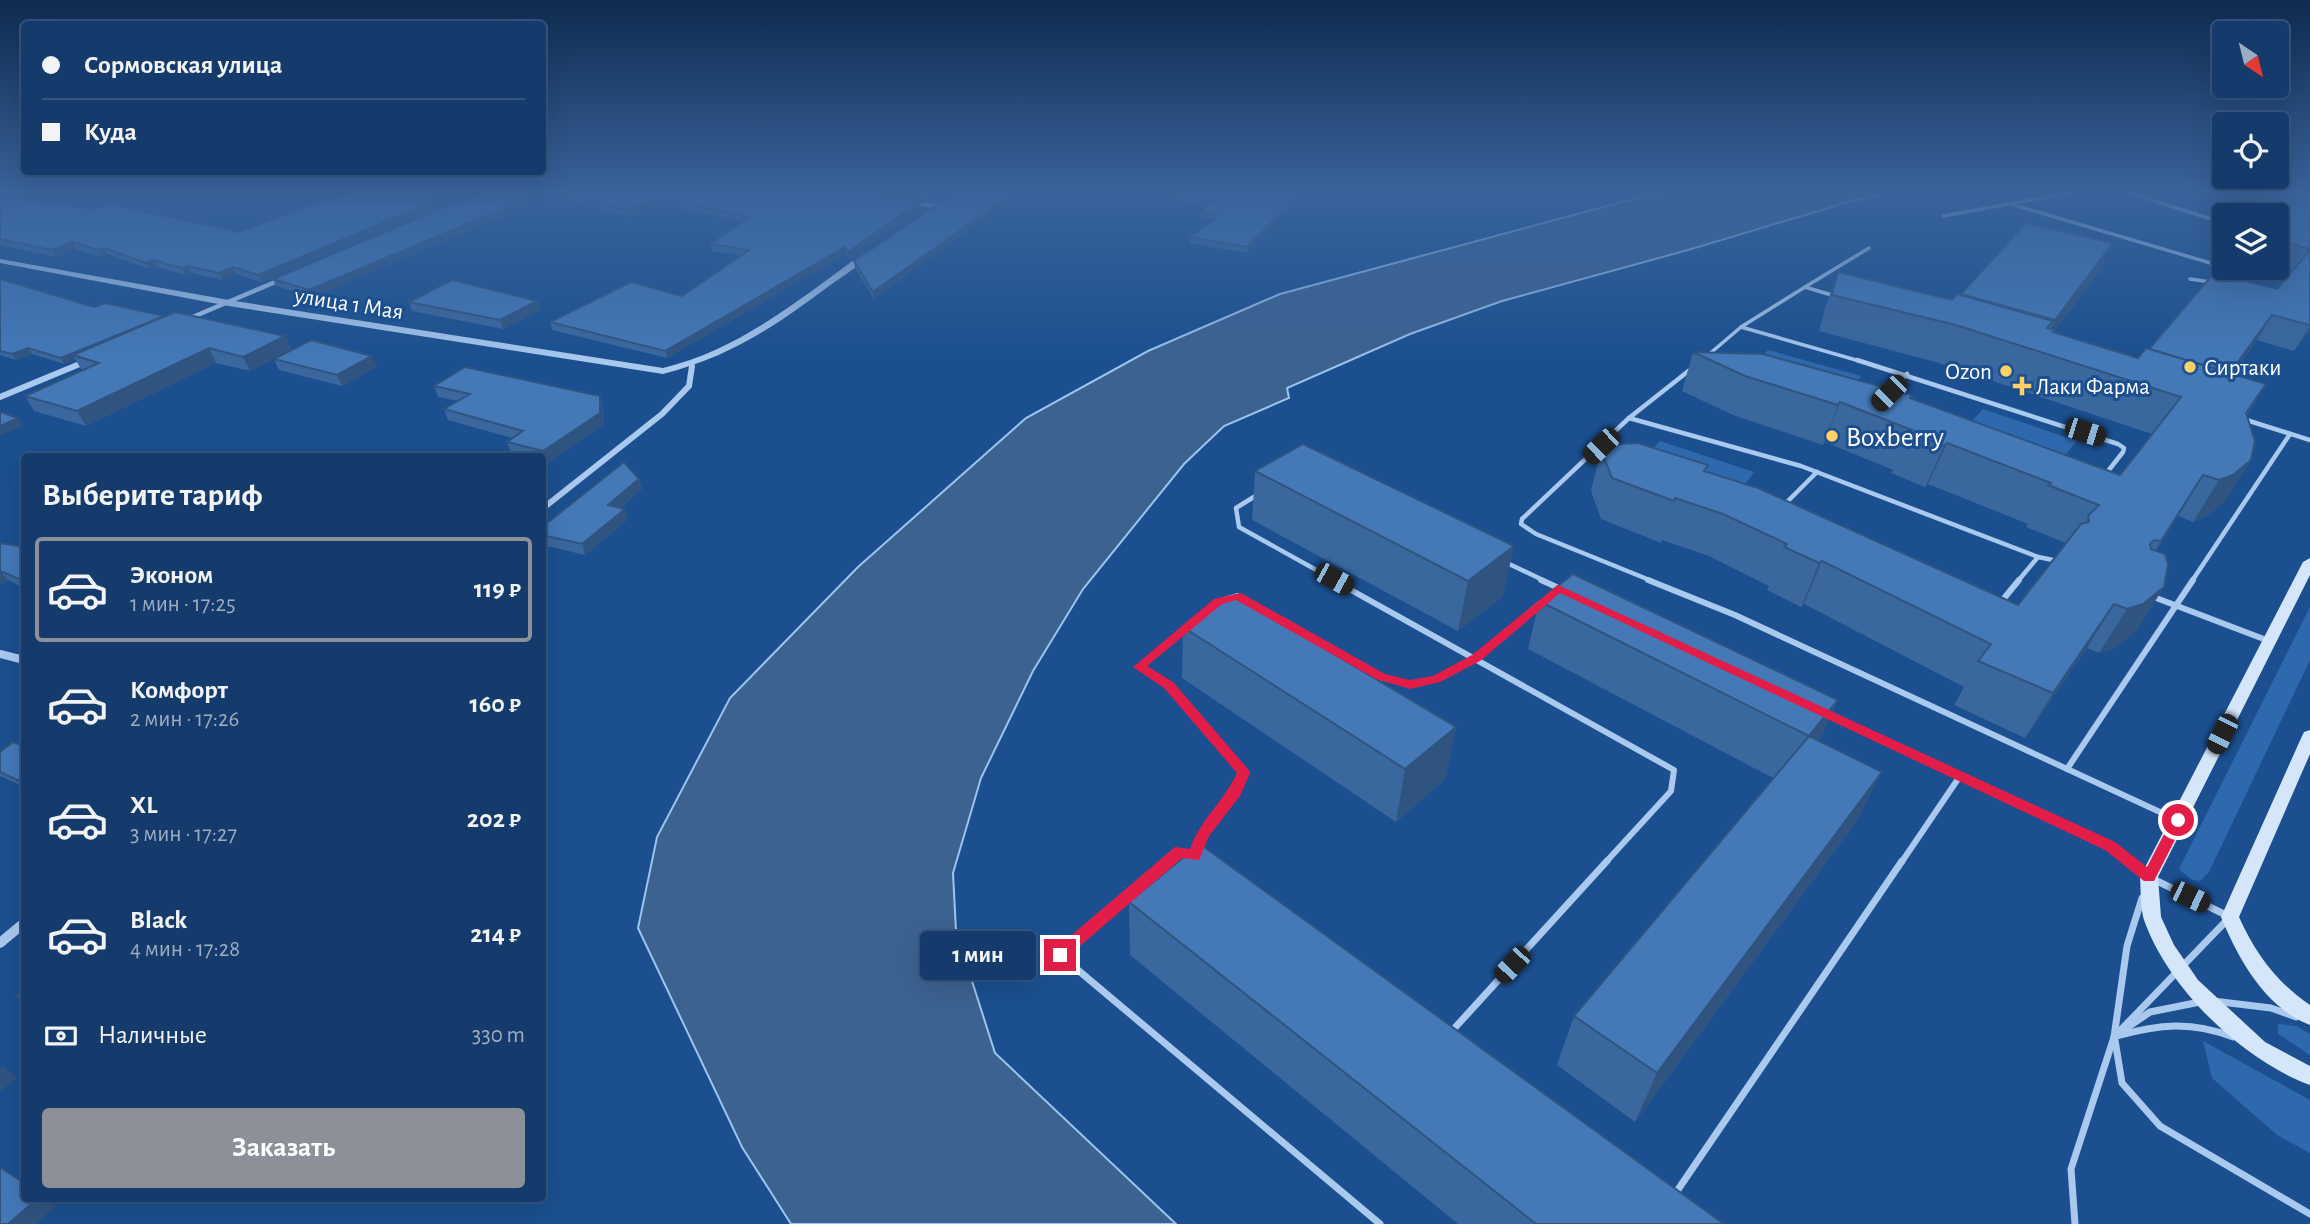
<!DOCTYPE html>
<html lang="ru">
<meta charset="utf-8">
<style>
body{margin:0;font-family:"Alegreya Sans",sans-serif;background:#214673;color:#f1f3f6;height:100vh;display:flex;flex-direction:column;font-size:26px;white-space:nowrap}
*{box-sizing:border-box;margin:0}
p{font-size:23px;color:#9dadc1}
.icon{flex:none;width:38px;height:38px;fill:none;stroke:currentColor;stroke-width:2;stroke-linecap:round;stroke-linejoin:round}
.map{position:relative;flex:1;overflow:hidden}
.details{position:absolute;left:21px;top:453px;width:525px;height:749px;display:flex;flex-direction:column;background:#143b6b;border-radius:7px;box-shadow:0 7px 28px #0002,0 0 0 2px #33557e}
.details>*{flex:none}
.guide{position:absolute;left:21px;top:21px;width:525px;height:154px;border-radius:7px;box-shadow:0 7px 28px #0002,0 0 0 2px #33557e;display:grid;align-content:center;height:154px;padding:0 21px;background:#143b6b}
.needle{width:46px;rotate:145deg}
.tools{position:absolute;left:2212px;top:21px;display:grid;gap:14px}
.tools a{display:grid;place-items:center;width:77px;height:77px;border-radius:7px;background:#143b6b;box-shadow:0 7px 28px #0002,0 0 0 2px #33557e;font-size:35px}
.end{position:absolute;width:32px;height:32px;margin:-16px;border:9px solid #e11d48;background:#fff;box-shadow:0 0 0 4px #fff}
.from{border-radius:50%}
.bubble{position:absolute;height:49px;border-radius:7px;background:#143b6b;box-shadow:0 7px 28px #0002,0 0 0 2px #33557e;font-size:23px;font-weight:700;line-height:49px;text-align:center}
.car{position:absolute;width:21px;height:42px;margin:-21px -10px;border-radius:9px;box-shadow:0 0 5px 2px #0007;background:linear-gradient(#222 24%,#8ab4d8 0 40%,#222 0 76%,#8ab4d8 0 86%,#222 0)}
.guide b{display:flex;align-items:center;gap:24px;height:66px;font-size:26px}
.guide b+b{border-top:2px solid #33557e}
.guide i{width:18px;height:18px;background:#f1f3f6}
ul{padding:0;list-style:none}
li{display:flex;align-items:center;gap:21px;height:105px;margin:0 14px 10px;padding:0 7px;border:4px solid transparent;border-radius:7px}
li div{flex:1}
li b{display:block;font-size:26px}
li em{font-style:normal;font-weight:700}
li.current{border-color:#8c9099}
li>.icon{width:63px;height:63px;stroke-width:1.5}
h2{padding:0 21px;font-size:32px;line-height:84px}
.pay{display:flex;align-items:center;gap:18px;height:77px;padding:0 21px;font-size:26px}
.pay p{margin-inline-start:auto}
.action{display:flex;gap:14px;margin-top:auto;padding:14px 21px}
.action a{flex:1;height:80px;border-radius:7px;background:#8c9099;color:#fff;font-size:28px;font-weight:700;line-height:80px;text-align:center}
.map>svg:first-child{display:block}
.green{fill:#2e69ad}
.water{fill:#3c6290;stroke:#9cc4f0;stroke-width:2}
.lines{fill:none;stroke-linecap:round;stroke-linejoin:round}
.service-far3{stroke:#a9c9ee;stroke-width:3.5}
.service-far2{stroke:#a9c9ee;stroke-width:4.5}
.service-far1{stroke:#a9c9ee;stroke-width:6}
.service{stroke:#a9c9ee;stroke-width:7}
.minor-far3{stroke:#a9c9ee;stroke-width:4.5}
.minor-far2{stroke:#a9c9ee;stroke-width:6}
.minor-far1{stroke:#a9c9ee;stroke-width:8}
.minor{stroke:#a9c9ee;stroke-width:10}
.tertiary{fill:#a9c9ee;fill-rule:evenodd}
.secondary{fill:#d6e6fa;fill-rule:evenodd}
.wall{fill:#3a679d}
.shaded-wall{fill:#305480}
.building{fill:#4478b7;stroke:#305480;stroke-width:2}
.route{fill:#e11d48}
.poi-dot{fill:#ffd166;stroke:#1b4f8f;stroke-width:2.5}
.labels{text-anchor:middle;stroke-width:6;stroke-linejoin:round;paint-order:stroke}
.far-street-label{font-size:23px;fill:#fff;stroke:#1b4f8f}
.far-poi-label{font-size:23px;fill:#fff;stroke:#1b4f8f;text-anchor:start}
.poi-label{font-size:28px;fill:#fff;stroke:#1b4f8f;text-anchor:start}
</style>
<div class="map">
<svg width="2310" height="1224" viewBox="0 0 2310 1224">
<rect width="100%" height="100%" fill="#1b4f8f"/>
<!-- green -->
<g class="green">
<path d="M1768,350L1861,376L1848,395L1753,368Z"/>
<path d="M1983,409L2077,441L2062,459L1967,426Z"/>
<path d="M1660,441L1754,472L1738,494L1642,462Z"/>
<path d="M2310,607V660L2209,872L2200,881L2192,880L2179,869Z"/>
<path d="M2278,1024L2296,1026L2310,1034V1055L2278,1034Z"/>
<path d="M2203,1041L2310,1100V1153L2277,1135L2212,1078Z"/>
</g>
<!-- water -->
<path class="water" d="M1666,190H1907L1852,201L1688,250L1502,301L1410,334L1287,388L1289,398L1224,426L1184,464L1083,589L1033,671L981,778L953,873L956,931L995,1053L1176,1224H791L742,1147L638,928L657,837L730,698L858,567L1026,418L1148,351L1280,294Z"/>
<g class="lines">
<!-- service-far3 -->
<g class="service-far3">
<path d="M2120,190L2224,223"/>
<path d="M2011,204L2224,267"/>
<path d="M1943,216L2086,190"/>
<path d="M2228,268L2244,273L2231,282"/>
<path d="M2190,279L2211,282"/>
<path d="M1805,287L1869,248"/>
<path d="M1741,327L1863,362"/>
<path d="M1707,356L1741,327L1805,287L1835,296"/>
</g>
<!-- service-far2 -->
<g class="service-far2">
<path d="M1857,360L2118,444L2124,448L2123,452L2105,475"/>
<path d="M1888,394L1907,374"/>
<path d="M1629,418L1801,466L2038,557L2058,561"/>
<path d="M2243,419L2310,440"/>
<path d="M1257,495L1236,508L1239,527L1336,581"/>
<path d="M1784,505L1817,472"/>
<path d="M1507,563L1545,581"/>
<path d="M1652,581L1536,534L1521,524L1522,519L1629,418L1691,369"/>
<path d="M2018,581L2038,557"/>
<path d="M2192,581L2290,434"/>
</g>
<!-- service-far1 -->
<g class="service-far1">
<path d="M1333,580L1674,770L1671,791L1605,863"/>
<path d="M1541,580L1561,589"/>
<path d="M1648,580L1735,615L2175,819"/>
<path d="M2151,596L2269,641"/>
<path d="M2001,602L2019,580"/>
<path d="M1196,620L1218,602L1237,596L1380,677L1410,684L1436,679L1476,658L1543,601"/>
<path d="M1186,628L1139,667L1169,685L1244,773L1196,850"/>
<path d="M1827,714L2110,846L2132,863"/>
<path d="M2067,769L2193,580"/>
<path d="M1166,863L1180,851L1192,856"/>
<path d="M1901,863L1960,776"/>
</g>
<!-- service -->
<g class="service">
<path d="M1168,861L1060,955L1380,1224"/>
<path d="M2213,1001L2271,1008L2296,1017"/>
<path d="M2125,1029L2150,1012L2200,1002"/>
<path d="M1451,1032L1607,861"/>
<path d="M2117,1036C2159,1024 2192,1021 2233,1037"/>
<path d="M2114,1037L2230,917L2149,877L2129,861"/>
<path d="M2115,1040L2122,1083L2160,1126L2310,1214"/>
<path d="M1675,1194L1902,861"/>
<path d="M2075,1224L2071,1169L2114,1037L2127,946L2142,898"/>
</g>
<!-- minor-far3 -->
<g class="minor-far3">
<path d="M1269,195L1276,190"/>
<path d="M913,203L936,206"/>
<path d="M188,319L280,280"/>
</g>
<!-- minor-far2 -->
<g class="minor-far2">
<path d="M0,397L87,361"/>
<path d="M542,509L662,414L689,386L692,366"/>
</g>
<!-- minor-far1 -->
<path class="minor-far1" d="M0,654L24,660"/>
<!-- minor -->
<path class="minor" d="M0,943L24,923"/>
<!-- tertiary -->
<path class="tertiary" d="M865,252L872,254C859,266 843,276 829,286C774,327 730,357 663,374L229,306L0,263V259L229,300L663,368C741,349 801,298 865,252Z"/>
<!-- secondary -->
<g class="secondary">
<path d="M2310,558V575L2158,877L2161,917L2174,945L2198,980L2265,1042L2310,1066V1085C2242,1060 2168,988 2144,920C2140,907 2141,890 2140,877L2303,562Z"/>
<path d="M2310,730V754L2239,917C2255,953 2277,983 2310,1005V1025C2265,1008 2238,958 2221,917L2302,736L2304,732Z"/>
</g>
</g>
<!-- wall -->
<g class="wall">
<path d="M330,190H478L261,282L236,274L223,280L192,273L186,275L157,267L150,269L107,254L101,257L75,249L55,257L0,245V196L239,232L343,193Z"/>
<path d="M486,190H821L920,202L921,209L849,259L846,254L667,358L552,330L550,322L682,296L741,255L712,251L710,244L743,222L658,204L631,217L550,196L312,297L276,286L273,279Z"/>
<path d="M842,190H948L932,201Z"/>
<path d="M1268,190L1266,192L1299,199L1247,253L1190,243V237L1213,219L1200,217V211L1208,205L1131,196V191Z"/>
<path d="M2310,190V330L2294,351L2257,340L2233,374L2266,384L2247,415L2251,460L2225,501L2207,516L2193,522L2178,516L2156,551L2164,587L2136,631L2115,648L2099,653L2087,648L2025,738L1954,705L1964,687L1804,604L1801,607L1767,590L1769,586L1709,556L1662,540L1661,543L1601,519L1591,491L1601,450L1706,471L2018,605L2066,543L2026,527L2028,524L1928,484L1925,487L1891,473L1893,470L1825,442L1823,445L1733,415L1682,391L1693,352L1912,395L1911,398L2120,475L2152,434L1939,363L1819,331L1825,308L1838,272L1952,300L1961,294L2113,243L2099,272L2054,332L2138,358L2149,349L2277,289L2291,272L2276,268L2277,215Z"/>
<path d="M938,204L874,299L855,268L854,261Z"/>
<path d="M2224,244V253L2220,252Z"/>
<path d="M0,279L94,307L377,367L342,386L279,370L274,359L250,371L216,363L86,426L34,411L25,396L84,370L81,369L75,359L64,364L32,354L16,360L0,355Z"/>
<path d="M537,301L540,310L503,329L412,311L409,302Z"/>
<path d="M434,386L604,408V424L548,463L542,461V457H524L511,453L507,442L512,438L448,420L444,409L457,401L438,397Z"/>
<path d="M1255,471L1503,596L1458,631L1252,520Z"/>
<path d="M639,479L642,489L620,508L628,519L585,555L542,545V527Z"/>
<path d="M0,543L24,547V588L8,580L0,584Z"/>
<path d="M1539,601L1838,700L1819,741L1856,822L1635,1122L1557,1065L1574,1016L1773,778L1528,649Z"/>
<path d="M1183,627L1456,727L1445,779L1396,822L1182,678Z"/>
<path d="M24,746V787L0,776V752Z"/>
<path d="M1129,902L1724,1224H1458L1130,955Z"/>
</g>
<!-- shaded-wall -->
<g class="shaded-wall">
<path d="M461,190H478L261,282L258,275Z"/>
<path d="M548,190L550,196L312,297L309,290Z"/>
<path d="M938,190H948L932,201V194Z"/>
<path d="M1017,190H1026L874,299L873,292Z"/>
<path d="M1308,190H1320L1299,199L1247,253V247L1300,193Z"/>
<path d="M656,198L658,204L631,217L629,210Z"/>
<path d="M920,202L921,209L849,259L848,252Z"/>
<path d="M72,242L75,249L55,257L51,250Z"/>
<path d="M2113,243L2099,272L2040,351L2055,320Z"/>
<path d="M845,247L846,254L667,358L665,351Z"/>
<path d="M104,248L107,254L101,257L98,250Z"/>
<path d="M153,260L157,267L150,269L146,263Z"/>
<path d="M188,266L192,273L186,275L182,268Z"/>
<path d="M233,267L236,274L223,280L219,273Z"/>
<path d="M537,301L540,310L503,329L500,320Z"/>
<path d="M2272,315L2257,340L2211,404L2227,377Z"/>
<path d="M164,316L73,355L75,359L64,364L61,358Z"/>
<path d="M2310,326V330L2294,351Z"/>
<path d="M285,336L292,350L250,371L243,357Z"/>
<path d="M28,348L32,354L16,360L12,354Z"/>
<path d="M209,348L216,363L86,426L77,411Z"/>
<path d="M372,356L377,367L342,386L337,375Z"/>
<path d="M600,396L604,408V424L548,463L543,451Z"/>
<path d="M1840,402L1825,442L1823,445L1838,405Z"/>
<path d="M18,418L23,426L0,436V426Z"/>
<path d="M1947,443L1928,484L1925,487L1944,446Z"/>
<path d="M2251,460L2225,501L2207,516L2193,522L2219,480Z"/>
<path d="M2203,475L2178,516L2134,584L2161,541Z"/>
<path d="M639,479L642,489L611,515L608,505Z"/>
<path d="M625,509L628,519L585,555L582,544Z"/>
<path d="M1514,546L1503,596L1458,631L1468,581Z"/>
<path d="M1822,561L1804,604L1801,607L1819,563Z"/>
<path d="M0,571L8,580L0,584Z"/>
<path d="M2164,587L2136,631L2115,648L2099,653L2127,609Z"/>
<path d="M2114,604L2087,648L2025,738L2053,693Z"/>
<path d="M1838,700L1815,749L1809,736Z"/>
<path d="M1456,727L1445,779L1396,822L1405,769Z"/>
<path d="M1882,772L1856,822L1635,1122L1657,1073Z"/>
<path d="M3,1065L17,1078L0,1092V1068Z"/>
<path d="M37,1199H48L56,1206L36,1224H8Z"/>
</g>
<!-- building -->
<g class="building">
<path d="M351,190H461L258,275L233,267L219,273L188,266L182,268L153,260L146,263L104,248L98,250L72,242L51,250L0,239V196L93,209L108,204L239,232Z"/>
<path d="M486,190H821L920,202L848,252L845,247L665,351L550,322L631,282L682,296L749,250L710,244L750,217L656,198L629,210L548,190L309,290L273,279Z"/>
<path d="M893,190H938L932,194Z"/>
<path d="M956,190H1017L873,292L854,261L938,204Z"/>
<path d="M1132,190H1265V192L1272,193L1277,190H1308L1300,193L1247,247L1190,237L1219,215L1200,211L1214,200L1131,191Z"/>
<path d="M2265,190H2310V249L2277,240V215H2243Z"/>
<path d="M2026,223L2113,243L2055,320L1961,294Z"/>
<path d="M2310,250V325L2272,315L2230,373L2149,349L2214,273L2277,289Z"/>
<path d="M1838,272L1952,300L1957,294L2053,321L2047,328L2055,330L2053,332L2138,358L2146,348L2266,384L2246,413L2255,441L2251,460L2233,475L2219,480L2203,475L2161,541L2154,540L2150,544L2151,549L2165,554L2168,565L2164,587L2143,604L2127,609L2114,604L2053,693L1978,661L1991,644L1822,561L1819,563L1784,547L1787,544L1723,514L1675,498L1674,501L1612,478L1601,450L1617,444L1638,443L1708,465L1704,471L1758,488L2018,605L2081,524L2089,522L2088,516L2099,505L2048,485L2051,483L1947,443L1944,446L1909,432L1912,430L1840,402L1838,405L1745,376L1693,352L1763,354L1912,395L1910,398L2120,475L2181,397L1956,325L1832,295Z"/>
<path d="M0,279L94,307L105,303L164,316L61,358L28,348L12,354L0,351Z"/>
<path d="M452,280L537,301L500,320L409,302Z"/>
<path d="M175,312L285,336L243,357L209,348L77,411L25,396L99,363L73,355Z"/>
<path d="M311,340L372,356L337,375L274,359Z"/>
<path d="M465,367L600,396V413L543,451L507,442L523,431L444,409L470,394L434,386Z"/>
<path d="M0,412L18,418L0,426Z"/>
<path d="M1303,444L1514,546L1468,581L1255,471Z"/>
<path d="M624,462L639,479L608,505L625,509L582,544L542,535V527Z"/>
<path d="M0,543L24,547V581L0,571Z"/>
<path d="M1573,574L1838,700L1809,736L1539,601Z"/>
<path d="M1235,595L1456,727L1405,769L1183,627Z"/>
<path d="M1809,736L1882,772L1657,1073L1574,1016Z"/>
<path d="M13,742L24,746V783L0,772V752Z"/>
<path d="M1200,844L1724,1224H1536L1129,902Z"/>
<path d="M24,990V1001L16,997Z"/>
<path d="M1,1168L24,1183V1199H37L8,1224H0V1169Z"/>
</g>
<!-- sky -->
<linearGradient id="sky" x2="0" y2="1"><stop stop-color="#0f2b4f"/><stop offset="0.53" stop-color="#39639b"/><stop offset="1" stop-color="#39639b" stop-opacity="0"/></linearGradient>
<rect width="2310" height="361" fill="url(#sky)"/>
<!-- route -->
<path class="route" d="M1558,585L2115,842L2147,867L2173,817H2183L2185,820L2154,881H2144L2105,850L1560,593L1480,661L1440,682L1410,689L1376,679L1236,600L1222,604L1147,666L1173,682L1248,769L1250,773L1240,796L1209,836L1199,860L1182,858L1065,959H1054V950L1175,847L1190,849C1200,820 1224,801 1237,773L1164,688L1133,667L1214,599L1241,593L1385,674L1410,680L1433,676L1472,655Z"/>
<!-- markers -->
<g class="poi-dot">
<circle cx="2190" cy="367" r="7"/>
<circle cx="2006" cy="371" r="7"/>
<path d="M2018.5 375.5h7v7h7v7h-7v7h-7v-7h-7v-7h7z"/>
<circle cx="1832" cy="436" r="7"/>
</g>
<g class="labels">
<!-- far-street labels -->
<g class="far-street-label">
<text transform="translate(349 303) rotate(9)" y="8">улица 1 Мая</text>
</g>
<!-- far-poi labels -->
<g class="far-poi-label">
<text x="2204" y="375">Сиртаки</text>
<text x="1992" y="379" text-anchor="end">Ozon</text>
<text x="2036" y="394">Лаки Фарма</text>
</g>
<!-- poi labels -->
<g class="poi-label">
<text x="1846" y="446">Boxberry</text>
</g>
</g>
</svg>
<div class="tools">
<a><svg class="needle" viewBox="-14 -14 28 28"><path d="M0-13l5 13h-10z" fill="#e53935"/><path d="M0 13l5-13h-10z" fill="#9dadc1"/></svg></a>
<a><svg class="icon" aria-label="locate" viewBox="0 0 24 24"><circle cx="12" cy="12" r="6"/><path d="M12 2v4M12 18v4M2 12h4M18 12h4"/></svg></a>
<a><svg class="icon" aria-label="layers" viewBox="0 0 24 24"><path d="M12 4l9 5-9 5-9-5zM3 14l9 5 9-5"/></svg></a>
</div>
<i class="end from" style="left:2178px;top:820px"></i>
<i class="end" style="left:1060px;top:955px"></i>
<div class="bubble" style="left:920px;top:931px;width:116px">1 мин</div>
<i class="car" style="left:1889px;top:393px;rotate:225deg"></i>
<i class="car" style="left:2085px;top:432px;rotate:108deg"></i>
<i class="car" style="left:1601px;top:446px;rotate:226deg"></i>
<i class="car" style="left:1334px;top:579px;rotate:119deg"></i>
<i class="car" style="left:2222px;top:734px;rotate:207deg"></i>
<i class="car" style="left:2190px;top:897px;rotate:116deg"></i>
<i class="car" style="left:1512px;top:965px;rotate:223deg"></i>
<div class="guide">
<b><i class="from"></i>Сормовская улица</b>
<b><i></i>Куда</b>
</div>
<section class="details">
<h2>Выберите тариф</h2>
<ul>
<li class="current"><svg class="icon" aria-label="car" viewBox="0 0 24 24"><path d="M5 17H2v-5l4-1 3-4h7l3 4 3 1v5h-3M9 17h6M6 11h13"/><circle cx="7" cy="17" r="2"/><circle cx="17" cy="17" r="2"/></svg><div><b>Эконом</b><p>1 мин · 17:25</p></div><em>119 ₽</em></li>
<li><svg class="icon" aria-label="car" viewBox="0 0 24 24"><path d="M5 17H2v-5l4-1 3-4h7l3 4 3 1v5h-3M9 17h6M6 11h13"/><circle cx="7" cy="17" r="2"/><circle cx="17" cy="17" r="2"/></svg><div><b>Комфорт</b><p>2 мин · 17:26</p></div><em>160 ₽</em></li>
<li><svg class="icon" aria-label="car" viewBox="0 0 24 24"><path d="M5 17H2v-5l4-1 3-4h7l3 4 3 1v5h-3M9 17h6M6 11h13"/><circle cx="7" cy="17" r="2"/><circle cx="17" cy="17" r="2"/></svg><div><b>XL</b><p>3 мин · 17:27</p></div><em>202 ₽</em></li>
<li><svg class="icon" aria-label="car" viewBox="0 0 24 24"><path d="M5 17H2v-5l4-1 3-4h7l3 4 3 1v5h-3M9 17h6M6 11h13"/><circle cx="7" cy="17" r="2"/><circle cx="17" cy="17" r="2"/></svg><div><b>Black</b><p>4 мин · 17:28</p></div><em>214 ₽</em></li>
</ul>
<div class="pay"><svg class="icon" aria-label="cash" viewBox="0 0 24 24"><path d="M3 7h18v10H3z"/><circle cx="12" cy="12" r="2"/></svg>Наличные<p>330 m</p></div>
<div class="action"><a>Заказать</a></div>
</section>
</div>
